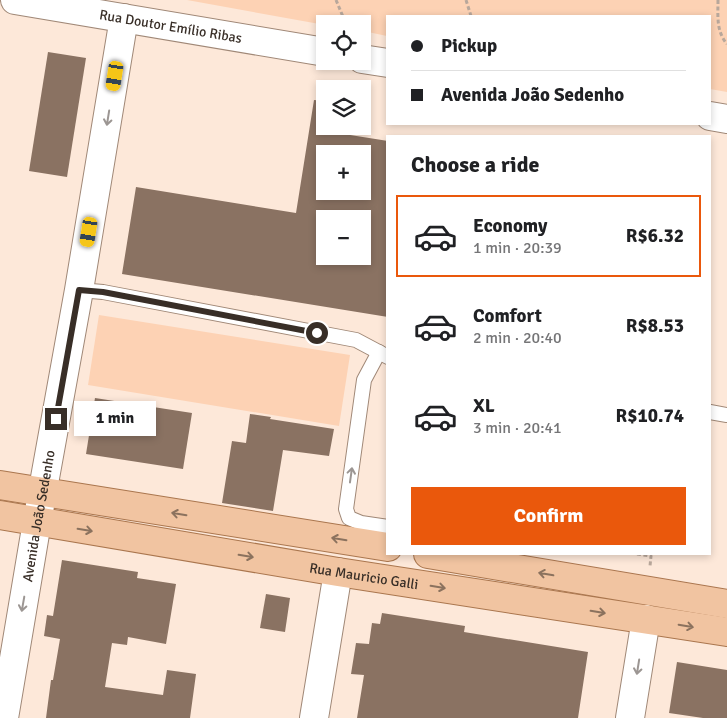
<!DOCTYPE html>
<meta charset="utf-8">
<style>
body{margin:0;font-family:Signika,sans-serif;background:#f2f2f2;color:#202124;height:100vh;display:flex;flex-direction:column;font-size:19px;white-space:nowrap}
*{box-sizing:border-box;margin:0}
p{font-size:16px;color:#757577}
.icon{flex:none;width:28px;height:28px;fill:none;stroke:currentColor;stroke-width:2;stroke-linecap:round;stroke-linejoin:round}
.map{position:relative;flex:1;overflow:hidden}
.details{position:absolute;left:386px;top:135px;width:325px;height:420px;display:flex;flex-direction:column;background:#fff;border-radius:0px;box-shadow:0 2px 8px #0003}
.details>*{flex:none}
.hud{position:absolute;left:386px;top:15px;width:325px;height:110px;border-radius:0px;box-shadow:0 2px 8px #0003;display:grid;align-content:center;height:110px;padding:0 25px;background:#fff}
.buttons{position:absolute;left:316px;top:15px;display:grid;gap:10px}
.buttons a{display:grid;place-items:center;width:55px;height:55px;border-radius:0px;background:#fff;box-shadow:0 2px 8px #0003;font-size:25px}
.end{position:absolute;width:22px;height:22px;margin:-11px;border:6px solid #382e27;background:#fff;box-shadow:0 0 0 2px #fff}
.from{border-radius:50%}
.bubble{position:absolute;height:35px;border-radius:0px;background:#fff;box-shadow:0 2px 8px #0003;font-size:16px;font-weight:700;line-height:35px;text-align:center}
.car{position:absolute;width:15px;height:30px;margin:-15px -8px;border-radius:6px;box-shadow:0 0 4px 1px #0007;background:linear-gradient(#f5c518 24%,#345 0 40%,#f5c518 0 76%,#345 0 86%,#f5c518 0)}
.hud b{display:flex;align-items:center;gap:18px;height:48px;font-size:19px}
.hud b+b{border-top:1px solid #e0e0e0}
.hud i{width:12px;height:12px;background:#202124}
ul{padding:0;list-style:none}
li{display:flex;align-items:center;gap:15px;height:82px;margin:0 10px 8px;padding:0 15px;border:2px solid transparent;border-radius:0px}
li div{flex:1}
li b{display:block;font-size:19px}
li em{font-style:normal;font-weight:700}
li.active{border-color:#ea580c}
li>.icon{width:45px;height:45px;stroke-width:1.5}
h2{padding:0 25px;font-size:22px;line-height:60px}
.action{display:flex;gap:10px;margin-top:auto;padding:10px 25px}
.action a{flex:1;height:58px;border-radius:0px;background:#ea580c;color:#fff;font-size:20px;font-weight:700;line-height:58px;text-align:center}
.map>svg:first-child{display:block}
.green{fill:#fdd2b4}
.building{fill:#8a7262;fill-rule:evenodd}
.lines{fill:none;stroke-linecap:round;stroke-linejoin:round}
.service-casing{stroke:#a08877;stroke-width:16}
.minor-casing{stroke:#a08877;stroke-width:30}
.tertiary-casing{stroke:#a08877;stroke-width:30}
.primary-casing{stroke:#aa764e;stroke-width:30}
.path{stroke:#b8a79b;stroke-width:3;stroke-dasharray:4 2.5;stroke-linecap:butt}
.service{stroke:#fff;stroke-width:14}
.minor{stroke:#fff;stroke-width:28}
.tertiary{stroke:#fff;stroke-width:28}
.primary{stroke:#f1c4a1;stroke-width:28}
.oneway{stroke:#9c9693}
.oneway2{stroke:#8b725e}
.route{stroke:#382e27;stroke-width:6}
.labels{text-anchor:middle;stroke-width:5;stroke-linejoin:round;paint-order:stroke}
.street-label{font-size:14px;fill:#382e27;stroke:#fde8d9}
</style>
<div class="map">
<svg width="727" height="718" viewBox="0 0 727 718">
<rect width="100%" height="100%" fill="#fde8d9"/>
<!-- green -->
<g class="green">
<path d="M187,0H727V92L710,89V16H388L387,36L363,31L362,24L325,25Z"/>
<path d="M99,315L350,355L339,426L88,385Z"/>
</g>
<!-- building -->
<g class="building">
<path d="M48,52L86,58L67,177L29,171Z"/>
<path d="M314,100L325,101V131L388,141V317L122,274L136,187L296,213ZM325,154H362V191H325ZM325,219H362V256H325Z"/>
<path d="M95,398L192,413L183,469L86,454Z"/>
<path d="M250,414L271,417L270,419L334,429L329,456L283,450L273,511L222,503L232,441L246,443Z"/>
<path d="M62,560L138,572L137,578L176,584L166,644L128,637L127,645L112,643L105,687L163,695L167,670L196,674L190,718H46L51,680H53L60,639L44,636L47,615L53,616Z"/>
<path d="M266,594L290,598L285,632L260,628Z"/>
<path d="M382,613L465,626L464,632L588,652L578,718H357L364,675L351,674L356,643L369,644L372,623L380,624Z"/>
<path d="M677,662L727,670V718H703L669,713Z"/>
</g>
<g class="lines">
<!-- service casing -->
<g class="service-casing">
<g id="service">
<path d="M79,290L103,292L356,340L388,357"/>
<path d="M379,352L364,380L346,509L349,518L361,523L388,527"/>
<path d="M710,412L727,415"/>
</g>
</g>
<!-- minor casing -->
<g class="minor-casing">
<g id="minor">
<path id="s1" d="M4,718L37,522L79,290L124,18"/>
<path d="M314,718L338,572"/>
<path d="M630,718L646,619"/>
</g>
</g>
<!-- tertiary casing -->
<g class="tertiary-casing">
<g id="tertiary">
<path id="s2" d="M15,0L325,52"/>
<path d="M362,59L388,63"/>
<path d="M710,116L727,119"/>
</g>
</g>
<!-- primary casing -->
<g class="primary-casing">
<g id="primary">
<path d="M0,485L388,547"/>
<path id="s3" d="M0,515L338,572L727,632"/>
<path d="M428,554L727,604"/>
</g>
</g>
<!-- path -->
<g class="path">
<path d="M336,0L346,24"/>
<path d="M466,0L471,16"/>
<path d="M718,0C718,16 716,31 727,44"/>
<path d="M637,554L651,556L650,566"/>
</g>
<!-- service -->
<use href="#service" class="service"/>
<!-- minor -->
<use href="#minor" class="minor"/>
<!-- tertiary -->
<use href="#tertiary" class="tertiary"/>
<!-- primary -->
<use href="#primary" class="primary"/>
</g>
<!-- one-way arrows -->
<defs><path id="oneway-shaft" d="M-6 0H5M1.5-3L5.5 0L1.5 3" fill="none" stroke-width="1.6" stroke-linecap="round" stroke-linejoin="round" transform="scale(1.25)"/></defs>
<g class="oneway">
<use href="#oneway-shaft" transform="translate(108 118) rotate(99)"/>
<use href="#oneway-shaft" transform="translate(351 475) rotate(-82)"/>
<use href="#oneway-shaft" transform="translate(23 604) rotate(100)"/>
<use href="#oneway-shaft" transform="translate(638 667) rotate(99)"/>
</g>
<g class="oneway2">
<use href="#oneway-shaft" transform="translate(179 514) rotate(-171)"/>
<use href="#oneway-shaft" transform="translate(85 530) rotate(9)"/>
<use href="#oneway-shaft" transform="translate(339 539) rotate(-171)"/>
<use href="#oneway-shaft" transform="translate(246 556) rotate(9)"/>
<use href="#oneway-shaft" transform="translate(546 574) rotate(-170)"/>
<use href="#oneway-shaft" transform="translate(438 587) rotate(9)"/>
<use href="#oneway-shaft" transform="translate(598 612) rotate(9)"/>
<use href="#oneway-shaft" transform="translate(686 626) rotate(10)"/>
</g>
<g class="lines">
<!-- route -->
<path class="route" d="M56,419L79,290L103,292L317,333"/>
</g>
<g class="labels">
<!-- street labels -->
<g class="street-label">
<text dy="5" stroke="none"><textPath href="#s2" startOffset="158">Rua Doutor Emílio Ribas</textPath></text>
<text dy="5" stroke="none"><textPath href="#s1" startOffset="205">Avenida João Sedenho</textPath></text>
<text dy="5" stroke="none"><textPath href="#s3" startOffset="369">Rua Mauricio Galli</textPath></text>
</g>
</g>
</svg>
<div class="buttons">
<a><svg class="icon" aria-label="locate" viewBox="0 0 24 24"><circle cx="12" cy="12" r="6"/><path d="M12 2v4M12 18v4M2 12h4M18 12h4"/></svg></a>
<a><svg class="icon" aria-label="layers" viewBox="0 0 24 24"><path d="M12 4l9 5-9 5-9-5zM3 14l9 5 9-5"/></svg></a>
<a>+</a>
<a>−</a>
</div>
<i class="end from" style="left:317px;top:333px"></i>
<i class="end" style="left:56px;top:419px"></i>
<div class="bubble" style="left:74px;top:401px;width:82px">1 min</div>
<i class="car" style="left:115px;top:76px;rotate:189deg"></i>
<i class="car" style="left:89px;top:232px;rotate:189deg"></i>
<div class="hud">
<b><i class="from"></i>Pickup</b>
<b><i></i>Avenida João Sedenho</b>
</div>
<section class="details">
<h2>Choose a ride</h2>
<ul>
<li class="active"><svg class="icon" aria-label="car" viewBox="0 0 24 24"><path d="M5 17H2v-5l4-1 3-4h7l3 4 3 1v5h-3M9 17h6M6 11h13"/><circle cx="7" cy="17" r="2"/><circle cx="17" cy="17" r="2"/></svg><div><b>Economy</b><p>1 min · 20:39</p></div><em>R$6.32</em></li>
<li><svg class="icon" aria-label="car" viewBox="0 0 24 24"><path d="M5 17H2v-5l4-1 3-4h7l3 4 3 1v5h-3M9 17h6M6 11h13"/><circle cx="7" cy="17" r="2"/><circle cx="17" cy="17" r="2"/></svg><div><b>Comfort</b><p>2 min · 20:40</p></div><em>R$8.53</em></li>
<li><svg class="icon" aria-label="car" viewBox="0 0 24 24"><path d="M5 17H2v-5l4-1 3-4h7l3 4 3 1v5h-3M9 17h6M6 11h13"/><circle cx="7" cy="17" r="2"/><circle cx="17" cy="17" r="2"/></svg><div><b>XL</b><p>3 min · 20:41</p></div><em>R$10.74</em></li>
</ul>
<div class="action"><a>Confirm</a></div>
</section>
</div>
